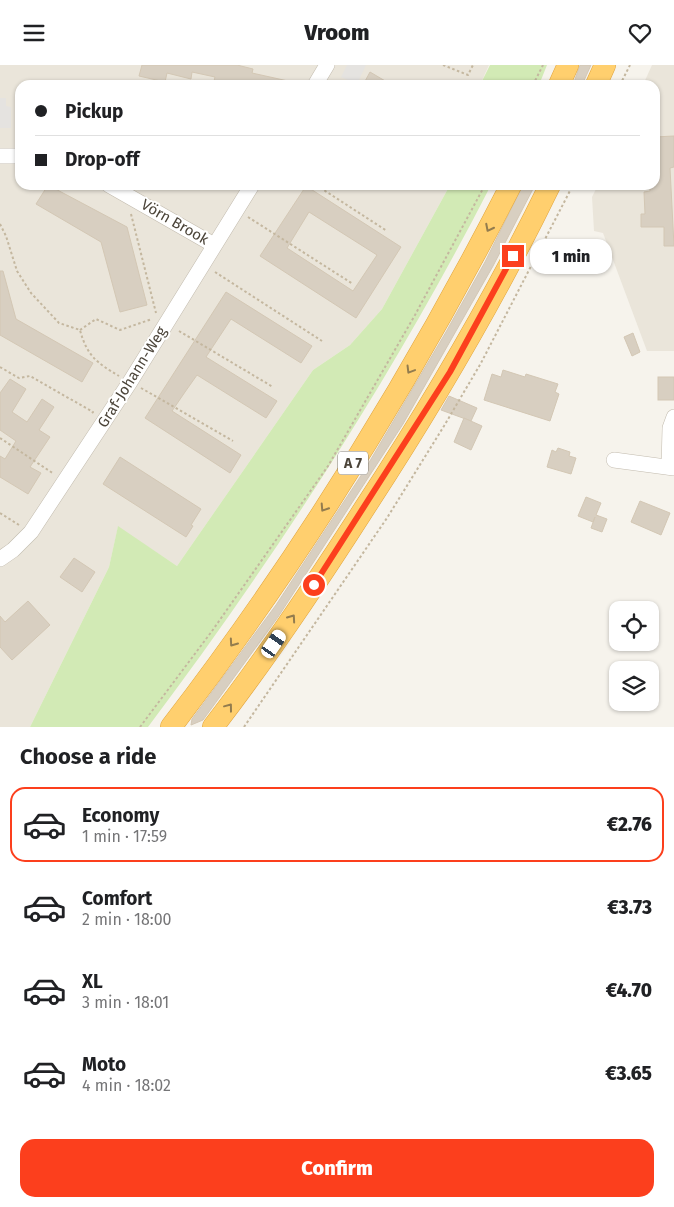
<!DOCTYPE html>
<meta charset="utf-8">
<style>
body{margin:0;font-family:"Fira Sans",sans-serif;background:#f6f6f6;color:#202124;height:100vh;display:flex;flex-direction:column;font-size:19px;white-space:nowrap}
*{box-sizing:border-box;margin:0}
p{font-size:16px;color:#757577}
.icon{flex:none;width:28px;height:28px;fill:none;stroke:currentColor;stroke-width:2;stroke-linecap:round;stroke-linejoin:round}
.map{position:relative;height:662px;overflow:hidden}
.details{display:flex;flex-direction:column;background:#fff;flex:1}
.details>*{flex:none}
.banner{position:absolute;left:15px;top:15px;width:645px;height:110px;border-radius:15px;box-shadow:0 1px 4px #0004;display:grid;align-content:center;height:110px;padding:0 20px;background:#fff}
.buttons{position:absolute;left:609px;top:536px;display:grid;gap:10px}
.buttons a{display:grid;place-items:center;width:50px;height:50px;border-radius:10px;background:#fff;box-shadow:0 1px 4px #0004;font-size:25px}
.end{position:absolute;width:22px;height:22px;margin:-11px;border:6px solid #fc3f1d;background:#fff;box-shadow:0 0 0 2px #fff}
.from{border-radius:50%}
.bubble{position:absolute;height:35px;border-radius:15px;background:#fff;box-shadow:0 1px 4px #0004;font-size:16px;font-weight:800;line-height:35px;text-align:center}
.car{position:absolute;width:15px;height:30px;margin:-15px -8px;border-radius:6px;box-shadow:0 0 4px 1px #0007;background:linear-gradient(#fff 24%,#345 0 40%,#fff 0 76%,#345 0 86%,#fff 0)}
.banner b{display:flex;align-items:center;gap:18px;height:48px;font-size:19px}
.banner b+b{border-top:1px solid #e0e0e0}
.banner i{width:12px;height:12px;background:#202124}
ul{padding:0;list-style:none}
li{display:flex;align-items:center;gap:15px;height:75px;margin:0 10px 8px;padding:0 10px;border:2px solid transparent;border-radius:15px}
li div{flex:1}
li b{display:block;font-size:19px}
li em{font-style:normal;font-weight:800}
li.selected{border-color:#fc3f1d}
li>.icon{width:45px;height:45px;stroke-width:1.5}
h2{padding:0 20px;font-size:22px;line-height:60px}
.cta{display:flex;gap:10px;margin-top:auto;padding:10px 20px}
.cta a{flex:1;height:58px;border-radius:15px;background:#fc3f1d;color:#fff;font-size:20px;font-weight:800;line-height:58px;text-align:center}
header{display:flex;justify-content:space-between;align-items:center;height:65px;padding:0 20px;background:#fff;font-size:22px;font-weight:800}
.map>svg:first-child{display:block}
.residential{fill:#eae5da}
.green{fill:#d2eab5}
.parking{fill:#e5e3e0}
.building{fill:#d8cfc1;stroke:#d3c7b4;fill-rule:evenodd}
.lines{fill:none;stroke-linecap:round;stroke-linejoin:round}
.minor-casing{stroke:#c2bbae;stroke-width:16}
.highway-casing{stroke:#e0a43c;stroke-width:22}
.path{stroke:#c4b79f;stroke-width:2;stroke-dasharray:2.5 2.5;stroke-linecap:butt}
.minor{stroke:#fff;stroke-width:15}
.highway{stroke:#ffcf6e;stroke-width:21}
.oneway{stroke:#937c4e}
.route{stroke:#fc3f1d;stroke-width:6}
.labels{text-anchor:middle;stroke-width:4;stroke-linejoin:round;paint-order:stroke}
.shield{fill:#fff;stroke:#817c74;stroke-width:1}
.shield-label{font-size:14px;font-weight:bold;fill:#4b4439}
.street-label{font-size:15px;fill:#4b4439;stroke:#fff}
</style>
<header><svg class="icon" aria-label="menu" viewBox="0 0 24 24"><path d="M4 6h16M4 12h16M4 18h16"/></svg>Vroom<svg class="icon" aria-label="heart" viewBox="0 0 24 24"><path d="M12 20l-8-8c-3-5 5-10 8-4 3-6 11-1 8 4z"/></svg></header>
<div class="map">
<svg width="674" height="662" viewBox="0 0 674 662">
<rect width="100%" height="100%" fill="#f6f3ec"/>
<!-- residential -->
<g class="residential">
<path d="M0,0H489L480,20H20V120H450L382,244L350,280L313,305L177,501L118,462L109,502L30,662H0Z"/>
<path d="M652,0H674V286H647L603,168L594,166L592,132L598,120H655V20H643Z"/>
</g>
<!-- green -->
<g class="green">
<path d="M490,0H547L539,20H480Z"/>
<path d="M450,120H491C393,311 277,490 148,662H30L109,502L118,461L177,501L313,305L350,280L382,244Z"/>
</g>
<!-- parking -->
<g class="parking">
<path d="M347,0H366L357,19L341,12Z"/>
<path d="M0,33H6V41L11,42V63H0Z"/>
</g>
<!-- building -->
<g class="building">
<path d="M142,0H237L253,4L252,8L288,16V20H229L214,16L215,12L192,7L191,14L167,8L165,17L139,11Z"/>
<path d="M580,0H591L582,20H573Z"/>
<path d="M370,7L392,20H363Z"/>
<path d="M674,71V102L670,103L674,181H664V162H641V149H645L644,127L650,126V120H655V72Z"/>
<path d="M48,120L127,162L147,240L120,247L101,177L36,139Z"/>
<path d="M523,120H535L493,201L403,359L278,552L203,655L191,660L192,654L276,540L364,406L446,267L485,197Z"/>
<path d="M306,121L401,182L356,253L260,191ZM309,147L377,190L353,226L287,183Z"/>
<path d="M0,206H3L16,254L93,298L82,317L0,270Z"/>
<path d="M226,227L312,281L301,298L231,254L206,292L277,336L266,353L197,310L185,327L172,346L241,390L230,408L145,353Z"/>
<path d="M633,268L640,287L632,291L624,272Z"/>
<path d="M503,305L525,312L526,309L558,319L555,327L559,329L550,356L484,335L492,309L501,312Z"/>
<rect x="658" y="312" width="16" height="23"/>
<path d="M10,314L26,324L12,347L27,357L42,334L54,342L39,365L50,372L30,402L41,408L28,429L0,412V391L5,394L16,376L0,365V328Z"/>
<path d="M449,331L477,343L471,356L441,345Z"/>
<path d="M464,353L482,361L471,385L454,377Z"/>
<path d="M558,383L570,387L569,391L576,393L571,409L547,402L552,385L556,387Z"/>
<path d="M120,392L201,444L191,460L193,461L186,472L103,419Z"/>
<path d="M586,432L601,438L596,450L607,454L602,467L591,463L595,452L593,457L578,451Z"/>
<path d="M640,436L670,448L661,470L631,457Z"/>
<path d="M74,493L95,507L82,527L60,512Z"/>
<path d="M28,536L50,560L12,595L0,582V551L5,557Z"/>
</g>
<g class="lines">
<!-- minor casing -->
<g class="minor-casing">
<g id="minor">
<path d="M315,20L327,0"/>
<path d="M0,91H20"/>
<path d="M109,120L214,180"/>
<path d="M614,395L674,403"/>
<path d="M669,402L670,363L674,352"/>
<path d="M0,494L13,485L31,467L130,317L252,120"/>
</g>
</g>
<!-- highway casing -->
<g class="highway-casing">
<g id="highway">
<path d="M559,20L568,0"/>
<path d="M596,20L605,0"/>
<path d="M171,662C301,493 414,310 511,120"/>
<path d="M213,662C267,592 316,519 364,444C432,340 495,233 550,120"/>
</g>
</g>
<!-- path -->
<g class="path">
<path d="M443,0L468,10L473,0"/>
<path d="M533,20L543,0"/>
<path d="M620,20L630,0"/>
<path d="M316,120L387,166"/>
<path d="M131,149L156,248"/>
<path d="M248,152L353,219"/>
<path d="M0,159L6,171L17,206L31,228L59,258L80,265C87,291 97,298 119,311"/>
<path d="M215,207L322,276"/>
<path d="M80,265L96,254L120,265L152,254"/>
<path d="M179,266L273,322"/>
<path d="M0,302L19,313L30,311L93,347L92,348"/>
<path d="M141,323L233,376"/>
<path d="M0,373L54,409"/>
<path d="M0,448L19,460"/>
<path d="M140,662L212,566L328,401L415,250L485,120"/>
<path d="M244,662L387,453L444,361L481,298L573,120"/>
</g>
<!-- minor -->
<use href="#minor" class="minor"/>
<!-- highway -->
<use href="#highway" class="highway"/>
</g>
<!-- one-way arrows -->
<defs><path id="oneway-chevron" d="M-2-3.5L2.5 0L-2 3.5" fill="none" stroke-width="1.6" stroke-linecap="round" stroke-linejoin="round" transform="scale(1.25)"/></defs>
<g class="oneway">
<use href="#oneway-chevron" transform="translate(489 163) rotate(117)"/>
<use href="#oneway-chevron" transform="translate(410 305) rotate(121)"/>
<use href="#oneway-chevron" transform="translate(324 443) rotate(123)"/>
<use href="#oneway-chevron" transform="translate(292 553) rotate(-55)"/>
<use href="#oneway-chevron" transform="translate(233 578) rotate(125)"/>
<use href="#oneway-chevron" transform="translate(229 642) rotate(-53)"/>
</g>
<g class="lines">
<!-- route -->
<path class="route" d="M314,520L450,307L513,191"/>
</g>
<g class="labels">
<!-- shield labels -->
<rect class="shield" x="338" y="386.5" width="30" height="23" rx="4"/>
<g class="shield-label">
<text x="353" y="403">A 7</text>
</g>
<!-- street labels -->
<g class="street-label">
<text transform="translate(175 157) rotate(30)" y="5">Vörn Brook</text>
<text transform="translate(132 312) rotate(-58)" y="5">Graf-Johann-Weg</text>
</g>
</g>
</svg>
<div class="buttons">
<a><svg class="icon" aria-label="locate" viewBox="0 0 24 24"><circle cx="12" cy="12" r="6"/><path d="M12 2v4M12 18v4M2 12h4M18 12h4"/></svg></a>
<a><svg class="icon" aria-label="layers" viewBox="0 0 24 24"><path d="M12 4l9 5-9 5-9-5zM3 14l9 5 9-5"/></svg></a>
</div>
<i class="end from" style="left:314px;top:520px"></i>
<i class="end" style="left:513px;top:191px"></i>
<div class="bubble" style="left:530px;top:174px;width:82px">1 min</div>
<i class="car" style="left:274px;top:579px;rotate:35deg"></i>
<div class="banner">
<b><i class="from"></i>Pickup</b>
<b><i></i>Drop-off</b>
</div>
</div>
<section class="details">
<h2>Choose a ride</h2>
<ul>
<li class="selected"><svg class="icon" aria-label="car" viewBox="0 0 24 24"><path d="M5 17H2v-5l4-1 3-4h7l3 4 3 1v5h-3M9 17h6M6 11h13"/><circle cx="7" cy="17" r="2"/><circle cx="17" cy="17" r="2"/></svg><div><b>Economy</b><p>1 min · 17:59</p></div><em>€2.76</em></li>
<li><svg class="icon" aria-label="car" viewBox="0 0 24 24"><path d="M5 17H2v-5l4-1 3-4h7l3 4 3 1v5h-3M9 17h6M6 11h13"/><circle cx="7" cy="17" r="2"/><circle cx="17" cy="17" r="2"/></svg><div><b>Comfort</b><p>2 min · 18:00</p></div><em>€3.73</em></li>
<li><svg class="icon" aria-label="car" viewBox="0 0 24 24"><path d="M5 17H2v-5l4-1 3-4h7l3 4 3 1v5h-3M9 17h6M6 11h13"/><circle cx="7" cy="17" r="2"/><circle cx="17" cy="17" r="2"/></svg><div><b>XL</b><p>3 min · 18:01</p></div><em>€4.70</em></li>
<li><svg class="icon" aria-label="car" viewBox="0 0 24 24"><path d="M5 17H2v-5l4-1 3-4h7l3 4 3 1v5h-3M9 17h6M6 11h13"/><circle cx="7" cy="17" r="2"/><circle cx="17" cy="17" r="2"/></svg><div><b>Moto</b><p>4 min · 18:02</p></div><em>€3.65</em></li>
</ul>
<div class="cta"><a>Confirm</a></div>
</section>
